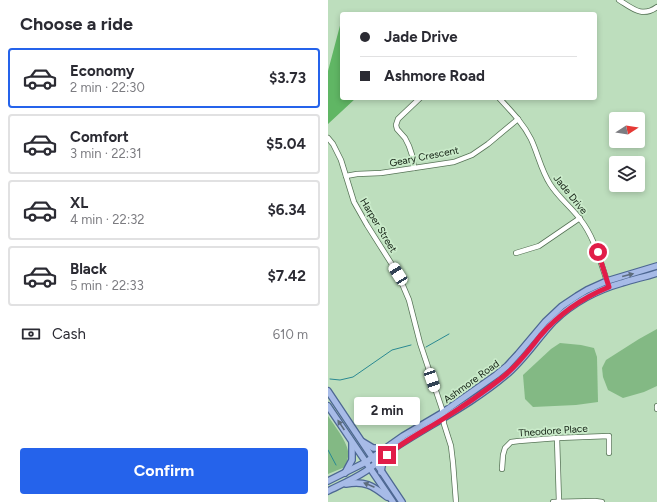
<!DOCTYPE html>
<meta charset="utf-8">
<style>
body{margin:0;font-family:Figtree,sans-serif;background:#f2f2f3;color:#2b2b33;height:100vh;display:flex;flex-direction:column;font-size:15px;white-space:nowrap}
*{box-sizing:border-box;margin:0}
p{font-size:13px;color:#7c7c81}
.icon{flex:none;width:22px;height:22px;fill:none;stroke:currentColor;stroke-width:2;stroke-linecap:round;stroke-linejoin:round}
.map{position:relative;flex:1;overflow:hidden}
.drawer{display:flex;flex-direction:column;background:#fff;width:328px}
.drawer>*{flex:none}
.top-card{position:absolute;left:12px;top:12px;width:257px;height:88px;border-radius:4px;box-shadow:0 2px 6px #0003;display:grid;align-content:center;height:88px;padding:0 20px;background:#fff}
.needle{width:26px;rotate:78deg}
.fabs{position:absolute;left:281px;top:112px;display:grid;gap:8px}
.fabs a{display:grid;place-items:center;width:36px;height:36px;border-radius:4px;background:#fff;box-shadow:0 2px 6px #0003;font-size:20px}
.end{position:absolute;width:18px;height:18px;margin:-9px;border:5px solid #e11d48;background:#fff;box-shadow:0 0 0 2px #fff}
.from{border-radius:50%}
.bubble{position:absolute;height:28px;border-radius:4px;background:#fff;box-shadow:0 2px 6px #0003;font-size:13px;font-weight:700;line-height:28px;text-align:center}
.car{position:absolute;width:12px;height:24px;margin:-12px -6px;border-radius:5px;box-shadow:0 0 3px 1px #0007;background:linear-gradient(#fff 24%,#345 0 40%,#fff 0 76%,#345 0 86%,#fff 0)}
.top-card b{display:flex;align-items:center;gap:14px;height:38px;font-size:15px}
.top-card b+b{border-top:1px solid #e1e1e2}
.top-card i{width:10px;height:10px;background:#2b2b33}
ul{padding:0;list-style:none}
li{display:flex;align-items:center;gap:12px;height:60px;margin:0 8px 6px;padding:0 12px;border:2px solid #e1e1e2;border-radius:4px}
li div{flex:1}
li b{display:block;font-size:15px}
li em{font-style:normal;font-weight:700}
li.on{border-color:#2563eb}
li>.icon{width:36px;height:36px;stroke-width:1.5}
h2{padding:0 20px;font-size:18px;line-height:48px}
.pay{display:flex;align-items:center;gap:10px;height:44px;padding:0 20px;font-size:15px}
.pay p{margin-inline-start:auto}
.primary-button{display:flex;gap:8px;margin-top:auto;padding:8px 20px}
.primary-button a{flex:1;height:46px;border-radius:4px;background:#2563eb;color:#fff;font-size:16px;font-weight:700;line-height:46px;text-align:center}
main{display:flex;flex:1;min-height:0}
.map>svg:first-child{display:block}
.green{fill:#83b984}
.forest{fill:#60b664}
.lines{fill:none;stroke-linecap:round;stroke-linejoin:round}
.stream{stroke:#2a8992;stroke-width:1}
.minor-casing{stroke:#577457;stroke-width:6}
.major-casing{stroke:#4d6792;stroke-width:8}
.minor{stroke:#fff;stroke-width:4.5}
.major{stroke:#a7bbe7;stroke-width:5.5}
.oneway{fill:#5c6c7c}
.route{stroke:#e11d48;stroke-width:5}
.labels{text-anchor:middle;stroke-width:3.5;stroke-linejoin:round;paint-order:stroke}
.street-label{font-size:10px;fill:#121e12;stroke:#caebca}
</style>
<main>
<section class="drawer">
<h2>Choose a ride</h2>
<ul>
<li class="on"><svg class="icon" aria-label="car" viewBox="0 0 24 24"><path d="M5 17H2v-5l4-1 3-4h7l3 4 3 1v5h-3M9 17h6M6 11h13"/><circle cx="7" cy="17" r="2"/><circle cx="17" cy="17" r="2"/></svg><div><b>Economy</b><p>2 min · 22:30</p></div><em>$3.73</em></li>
<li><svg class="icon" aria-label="car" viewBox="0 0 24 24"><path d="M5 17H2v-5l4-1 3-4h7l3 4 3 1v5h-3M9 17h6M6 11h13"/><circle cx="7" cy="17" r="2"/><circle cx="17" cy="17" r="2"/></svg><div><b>Comfort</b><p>3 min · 22:31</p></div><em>$5.04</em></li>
<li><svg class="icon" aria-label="car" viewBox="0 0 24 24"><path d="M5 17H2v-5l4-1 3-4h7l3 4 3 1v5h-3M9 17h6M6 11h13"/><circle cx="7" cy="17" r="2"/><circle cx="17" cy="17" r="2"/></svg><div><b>XL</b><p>4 min · 22:32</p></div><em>$6.34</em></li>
<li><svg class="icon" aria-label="car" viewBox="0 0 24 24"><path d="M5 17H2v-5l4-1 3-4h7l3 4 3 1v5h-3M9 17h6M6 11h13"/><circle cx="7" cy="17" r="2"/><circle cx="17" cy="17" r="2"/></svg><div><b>Black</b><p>5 min · 22:33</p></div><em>$7.42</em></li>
</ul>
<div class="pay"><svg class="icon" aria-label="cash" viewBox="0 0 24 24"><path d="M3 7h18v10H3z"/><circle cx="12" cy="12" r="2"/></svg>Cash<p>610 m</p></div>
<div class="primary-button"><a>Confirm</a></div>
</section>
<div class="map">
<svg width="329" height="502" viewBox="0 0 329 502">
<rect width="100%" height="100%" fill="#bddebd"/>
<!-- green -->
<g class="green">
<path d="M329,329V386L316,392L295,398L280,390L275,377L274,368L278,360L311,339Z"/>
<path d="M232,343L253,345L266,348L269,357L270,402L248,405L205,407L197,399L195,375L223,349Z"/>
<path d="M0,416C6,425 18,440 20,451C21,456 19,462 17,467L0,474Z"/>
</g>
<!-- forest -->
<path class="forest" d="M14,18V98H28L0,124V71Z"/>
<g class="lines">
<!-- stream -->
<g class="stream">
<path d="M98,347L121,334"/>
<path d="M2,379L12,380L25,377L64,350L83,345"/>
<path d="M0,450L8,465"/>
</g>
<!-- minor casing -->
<g class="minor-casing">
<g id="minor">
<path d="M291,0C304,8 314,18 329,7"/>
<path d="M171,98C183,111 195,123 203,139C210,154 213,170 222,184C230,197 243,207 252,219C267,238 272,261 280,284"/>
<path d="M0,138L5,144L13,160L26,202L39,225L70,274L81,300L92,343L114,409L116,424L123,446L125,463L128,502"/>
<path d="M86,168L84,155L81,146L77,138L69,129L68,125L70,119L92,98"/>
<path d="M18,176L29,174L53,173L126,162L144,155L160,144L190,119"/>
<path d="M188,253L211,246L252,218"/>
<path d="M329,406V409"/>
<path d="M229,438L231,502"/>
<path d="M174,469L175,455L177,448L183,442L191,441L229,438L281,436V453"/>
<path d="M225,502L267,501L274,502"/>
</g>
</g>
<!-- major casing -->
<g class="major-casing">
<g id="major">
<path d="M0,391L74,502"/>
<path d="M0,406L65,502"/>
<path d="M35,442L45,448H56"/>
<path d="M53,472L54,466L58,455"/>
<path d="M17,473L24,460V443"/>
<path d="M0,481L38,462L75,436L114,413L168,375L179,366L190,354L217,322L234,306L249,296L259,290L279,281L329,266"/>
<path d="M18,484C37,481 44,485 59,497"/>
<path d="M0,491C12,485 26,479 38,471C49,464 59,453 71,445C107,422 145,403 178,375C196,360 209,339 226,321C245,303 269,290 294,283C306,279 317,277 329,273"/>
</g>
</g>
<!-- minor -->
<use href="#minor" class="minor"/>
<!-- major -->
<use href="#major" class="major"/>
</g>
<!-- one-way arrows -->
<defs><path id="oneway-solid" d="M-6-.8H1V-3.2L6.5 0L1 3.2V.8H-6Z"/></defs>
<g class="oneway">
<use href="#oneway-solid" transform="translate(300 275) rotate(-14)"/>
<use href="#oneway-solid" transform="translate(13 425) rotate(-124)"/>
<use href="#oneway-solid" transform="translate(41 485) rotate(-157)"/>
</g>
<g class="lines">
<!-- route -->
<path class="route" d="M59,455C76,441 96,431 115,419C136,406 156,392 175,377C190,365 200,351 212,336C231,314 254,298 281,287L270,252"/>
</g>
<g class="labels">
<!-- street labels -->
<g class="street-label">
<text transform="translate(96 156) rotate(-11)" y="4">Geary Crescent</text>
<text transform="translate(243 194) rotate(51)" y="4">Jade Drive</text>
<text transform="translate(51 225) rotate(59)" y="4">Harper Street</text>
<text transform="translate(143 381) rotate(-36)" y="4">Ashmore Road</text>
<text transform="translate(225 430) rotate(-4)" y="4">Theodore Place</text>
</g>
</g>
</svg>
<div class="fabs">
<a><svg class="needle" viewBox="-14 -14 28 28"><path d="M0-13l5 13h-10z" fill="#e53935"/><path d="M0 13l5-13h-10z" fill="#7c7c81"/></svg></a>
<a><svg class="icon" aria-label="layers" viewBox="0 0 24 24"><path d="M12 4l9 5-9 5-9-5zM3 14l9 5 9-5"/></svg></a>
</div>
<i class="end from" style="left:270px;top:252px"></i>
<i class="end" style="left:59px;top:455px"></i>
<div class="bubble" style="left:26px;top:397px;width:66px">2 min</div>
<i class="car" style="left:70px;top:274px;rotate:328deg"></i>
<i class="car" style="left:104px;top:380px;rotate:162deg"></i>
<div class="top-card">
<b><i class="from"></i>Jade Drive</b>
<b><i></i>Ashmore Road</b>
</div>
</div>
</main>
